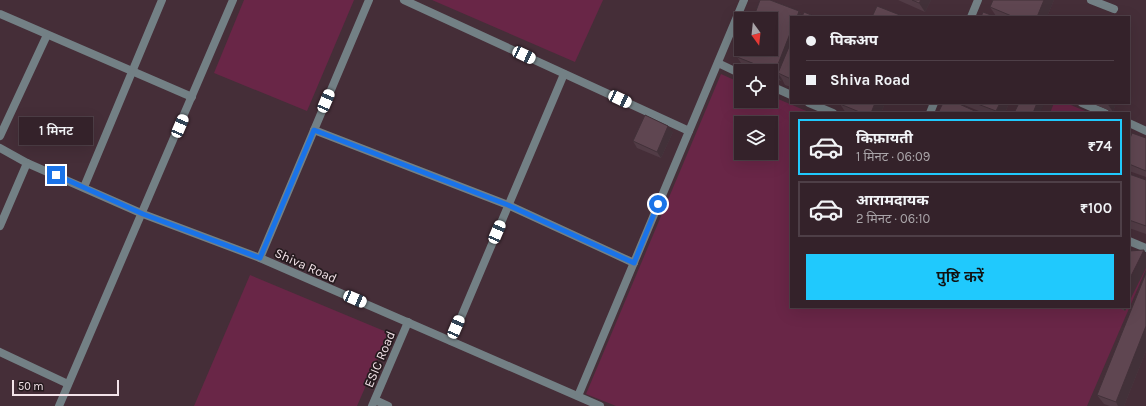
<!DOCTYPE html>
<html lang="hi">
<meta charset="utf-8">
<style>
body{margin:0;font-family:Karla,"Noto Sans Devanagari",sans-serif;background:#3c2a32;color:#f1f3f6;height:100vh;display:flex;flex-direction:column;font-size:15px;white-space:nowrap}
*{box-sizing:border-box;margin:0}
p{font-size:13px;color:#a9a4a8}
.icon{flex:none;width:22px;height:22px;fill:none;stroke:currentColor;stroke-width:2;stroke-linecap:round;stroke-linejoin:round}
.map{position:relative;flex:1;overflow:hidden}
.details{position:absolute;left:790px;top:112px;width:340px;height:196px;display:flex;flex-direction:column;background:#34222a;border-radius:0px;box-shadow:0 4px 16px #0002,0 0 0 1px #4e3f47}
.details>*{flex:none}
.hud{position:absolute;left:790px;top:16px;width:340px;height:88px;border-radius:0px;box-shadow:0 4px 16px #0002,0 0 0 1px #4e3f47;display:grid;align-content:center;height:88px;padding:0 16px;background:#34222a}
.needle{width:26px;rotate:165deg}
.controls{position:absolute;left:734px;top:12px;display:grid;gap:8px}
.controls a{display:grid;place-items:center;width:44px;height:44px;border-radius:0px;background:#34222a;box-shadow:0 4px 16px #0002,0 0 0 1px #4e3f47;font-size:20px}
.scale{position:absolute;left:12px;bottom:10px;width:107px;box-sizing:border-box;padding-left:4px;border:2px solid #f3e3e9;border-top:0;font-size:11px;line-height:14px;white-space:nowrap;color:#f3e3e9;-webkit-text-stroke:3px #251a1e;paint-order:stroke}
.end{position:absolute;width:18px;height:18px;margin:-9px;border:5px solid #1a73e8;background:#fff;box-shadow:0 0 0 2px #fff}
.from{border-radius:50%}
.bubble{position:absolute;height:28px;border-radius:0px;background:#34222a;box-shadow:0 4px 16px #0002,0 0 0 1px #4e3f47;font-size:13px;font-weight:600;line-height:28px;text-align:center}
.car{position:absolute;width:12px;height:24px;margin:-12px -6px;border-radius:5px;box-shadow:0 0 3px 1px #0007;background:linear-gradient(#fff 24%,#345 0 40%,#fff 0 76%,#345 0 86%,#fff 0)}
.hud b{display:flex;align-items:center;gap:14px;height:38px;font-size:15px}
.hud b+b{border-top:1px solid #4e3f47}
.hud i{width:10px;height:10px;background:#f1f3f6}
ul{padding:7px 0 0;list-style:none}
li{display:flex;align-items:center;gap:12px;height:56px;margin:0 8px 6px;padding:0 8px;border:2px solid #4e3f47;border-radius:0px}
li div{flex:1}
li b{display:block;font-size:15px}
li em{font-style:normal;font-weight:600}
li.current{border-color:#20c9fd}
li>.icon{width:36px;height:36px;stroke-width:1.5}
.primary-button{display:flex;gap:8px;margin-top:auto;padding:8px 16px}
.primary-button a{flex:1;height:46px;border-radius:0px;background:#20c9fd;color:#111;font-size:16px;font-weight:600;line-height:46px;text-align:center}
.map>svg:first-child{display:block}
.green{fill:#692647;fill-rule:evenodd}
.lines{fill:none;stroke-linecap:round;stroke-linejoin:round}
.street{stroke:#738085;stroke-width:8}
.wall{fill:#523c46}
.shaded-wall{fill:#423139}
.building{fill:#5f4651;stroke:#423139}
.route{stroke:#1a73e8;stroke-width:5}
.labels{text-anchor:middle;stroke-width:3.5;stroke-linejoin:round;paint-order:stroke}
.street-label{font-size:13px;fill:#f3e3e9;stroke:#251a1e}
</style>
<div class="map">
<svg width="1146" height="406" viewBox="0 0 1146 406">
<rect width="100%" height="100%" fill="#452e38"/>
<!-- green -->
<g class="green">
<path d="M244,0H354L307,111L214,73Z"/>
<path d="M432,0H603L575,62Z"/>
<path d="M721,74L741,83V101H771V96L811,113H791V307H1129V250L1146,257V269L1087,406H616L586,394ZM741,123H771V153H741Z"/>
<path d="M1054,103H1066L1090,113H1050Z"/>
<path d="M250,275L389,333L357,406H194Z"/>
</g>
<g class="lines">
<!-- street -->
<g class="street">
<path d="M404,0L689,131"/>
<path d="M1091,0L1114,9"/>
<path d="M0,14L192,97"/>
<path d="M971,17L978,0"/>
<path d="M718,63L741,74"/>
<path d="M771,86L791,95"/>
<path d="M809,103L833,113"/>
<path d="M1082,103L1105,113"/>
<path d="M930,113L934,103"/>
<path d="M1129,123L1146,131"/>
<path d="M314,130L508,205L634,263"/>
<path d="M0,136L47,35"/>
<path d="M0,148L27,163L143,214L260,258L600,406"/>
<path d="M84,187L162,0"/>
<path d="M0,226L27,163"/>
<path d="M1129,241L1146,248"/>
<path d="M260,258L369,0"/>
<path d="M451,341L564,74"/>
<path d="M0,352L68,384"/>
<path d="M578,396L744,0"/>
<path d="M375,400L388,406"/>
<path d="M59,406L233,0"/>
<path d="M372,406L408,322"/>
</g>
</g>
<!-- wall -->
<g class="wall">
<path d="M760,0H770L799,11L802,16L804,12L816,17H791V87L785,85L782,79L781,81L771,77V71H756L743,66L737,57L741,48V49H771V19H753Z"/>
<path d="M898,0H931L925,12Z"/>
<path d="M993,0H1054L1047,17H999L996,16L990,7Z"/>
<path d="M885,103L881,113H846L840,104Z"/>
<path d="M959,103H1009L1005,113H984Z"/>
<path d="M1091,103H1116L1113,112Z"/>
<path d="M673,132L661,158L637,148L633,141Z"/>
<path d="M1146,138V177L1129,171V141Z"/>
<path d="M1129,174L1146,180V234L1129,228Z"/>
<path d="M1146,273V351L1124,406H1110L1104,404L1097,395Z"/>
<path d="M1116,307H1127L1125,311Z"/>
</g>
<!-- shaded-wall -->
<g class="shaded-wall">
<path d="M921,0H931L925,12L919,3Z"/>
<path d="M1044,0H1054L1047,17H1037Z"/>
<path d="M799,11L803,17H797Z"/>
<path d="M791,31V56L778,73L782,79L781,81L775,72Z"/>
<path d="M875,103H885L881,113H871Z"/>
<path d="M1000,103H1009L1005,113H997L996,111Z"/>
<path d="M1037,103H1045L1040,113H1033Z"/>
<path d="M1107,103H1116L1113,112Z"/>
<path d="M668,126L673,132L661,158L657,152Z"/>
<path d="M1144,250L1146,253V268L1129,302V280Z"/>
<path d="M1122,307H1127L1125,311Z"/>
<path d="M1146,326V351L1124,406H1118L1116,402Z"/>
</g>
<!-- building -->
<g class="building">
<path d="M760,0H770L799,11L797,17H791V31L775,72L737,57L741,48V49H771V19H753Z"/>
<path d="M912,0H921L919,3Z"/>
<path d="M993,0H1044L1037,17H1014L990,7Z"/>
<path d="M877,6L905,17H872Z"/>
<path d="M804,12L816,17H802Z"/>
<path d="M983,12L996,17H981Z"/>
<path d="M791,42V79L778,73Z"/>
<path d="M840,103H875L871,113H862L840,104Z"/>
<path d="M943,103H957L979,113H938Z"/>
<path d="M975,103H1000L996,111Z"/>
<path d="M1019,103H1037L1033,113H1014Z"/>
<path d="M645,115L668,126L657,152L633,141Z"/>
<path d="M1132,133L1146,138V171L1129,164V141Z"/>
<path d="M1129,174L1146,180V226L1129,220Z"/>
<path d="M1144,250L1129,280V251Z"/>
<path d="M1146,273V326L1116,402L1097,395Z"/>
</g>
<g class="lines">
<!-- route -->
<path class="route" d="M56,175L143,214L260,258L314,130L508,205L634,263L658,204"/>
</g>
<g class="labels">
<!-- street labels -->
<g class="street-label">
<text transform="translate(306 265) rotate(24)" y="5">Shiva Road</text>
<text transform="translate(379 359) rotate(-67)" y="5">ESIC Road</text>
</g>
</g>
</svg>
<div class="controls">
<a><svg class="needle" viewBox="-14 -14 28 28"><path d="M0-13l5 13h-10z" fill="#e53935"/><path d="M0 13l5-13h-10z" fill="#a9a4a8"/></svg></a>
<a><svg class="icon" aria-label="locate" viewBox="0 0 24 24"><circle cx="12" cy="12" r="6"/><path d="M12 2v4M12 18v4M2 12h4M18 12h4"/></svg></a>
<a><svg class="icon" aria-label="layers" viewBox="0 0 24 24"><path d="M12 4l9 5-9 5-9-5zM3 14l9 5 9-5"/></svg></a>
</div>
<div class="scale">50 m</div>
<i class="end from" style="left:658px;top:204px"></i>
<i class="end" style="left:56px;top:175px"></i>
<div class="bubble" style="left:19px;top:117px;width:74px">1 मिनट</div>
<i class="car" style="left:524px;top:55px;rotate:115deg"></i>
<i class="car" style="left:620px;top:99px;rotate:115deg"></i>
<i class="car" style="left:326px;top:101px;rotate:23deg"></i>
<i class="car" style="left:180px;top:126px;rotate:23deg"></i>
<i class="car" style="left:497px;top:232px;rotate:23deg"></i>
<i class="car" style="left:355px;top:299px;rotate:113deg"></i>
<i class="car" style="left:456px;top:327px;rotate:23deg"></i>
<div class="hud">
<b><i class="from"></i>पिकअप</b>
<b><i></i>Shiva Road</b>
</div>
<section class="details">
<ul>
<li class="current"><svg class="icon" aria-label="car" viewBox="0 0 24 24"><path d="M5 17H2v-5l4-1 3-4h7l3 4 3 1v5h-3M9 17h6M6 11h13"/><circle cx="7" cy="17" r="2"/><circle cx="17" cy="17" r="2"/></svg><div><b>किफ़ायती</b><p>1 मिनट · 06:09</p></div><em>₹74</em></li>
<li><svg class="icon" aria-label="car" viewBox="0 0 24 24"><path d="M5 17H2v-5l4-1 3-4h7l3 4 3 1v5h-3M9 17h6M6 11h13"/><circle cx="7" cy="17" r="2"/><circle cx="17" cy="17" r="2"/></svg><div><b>आरामदायक</b><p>2 मिनट · 06:10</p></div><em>₹100</em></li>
</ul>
<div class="primary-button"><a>पुष्टि करें</a></div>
</section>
</div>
